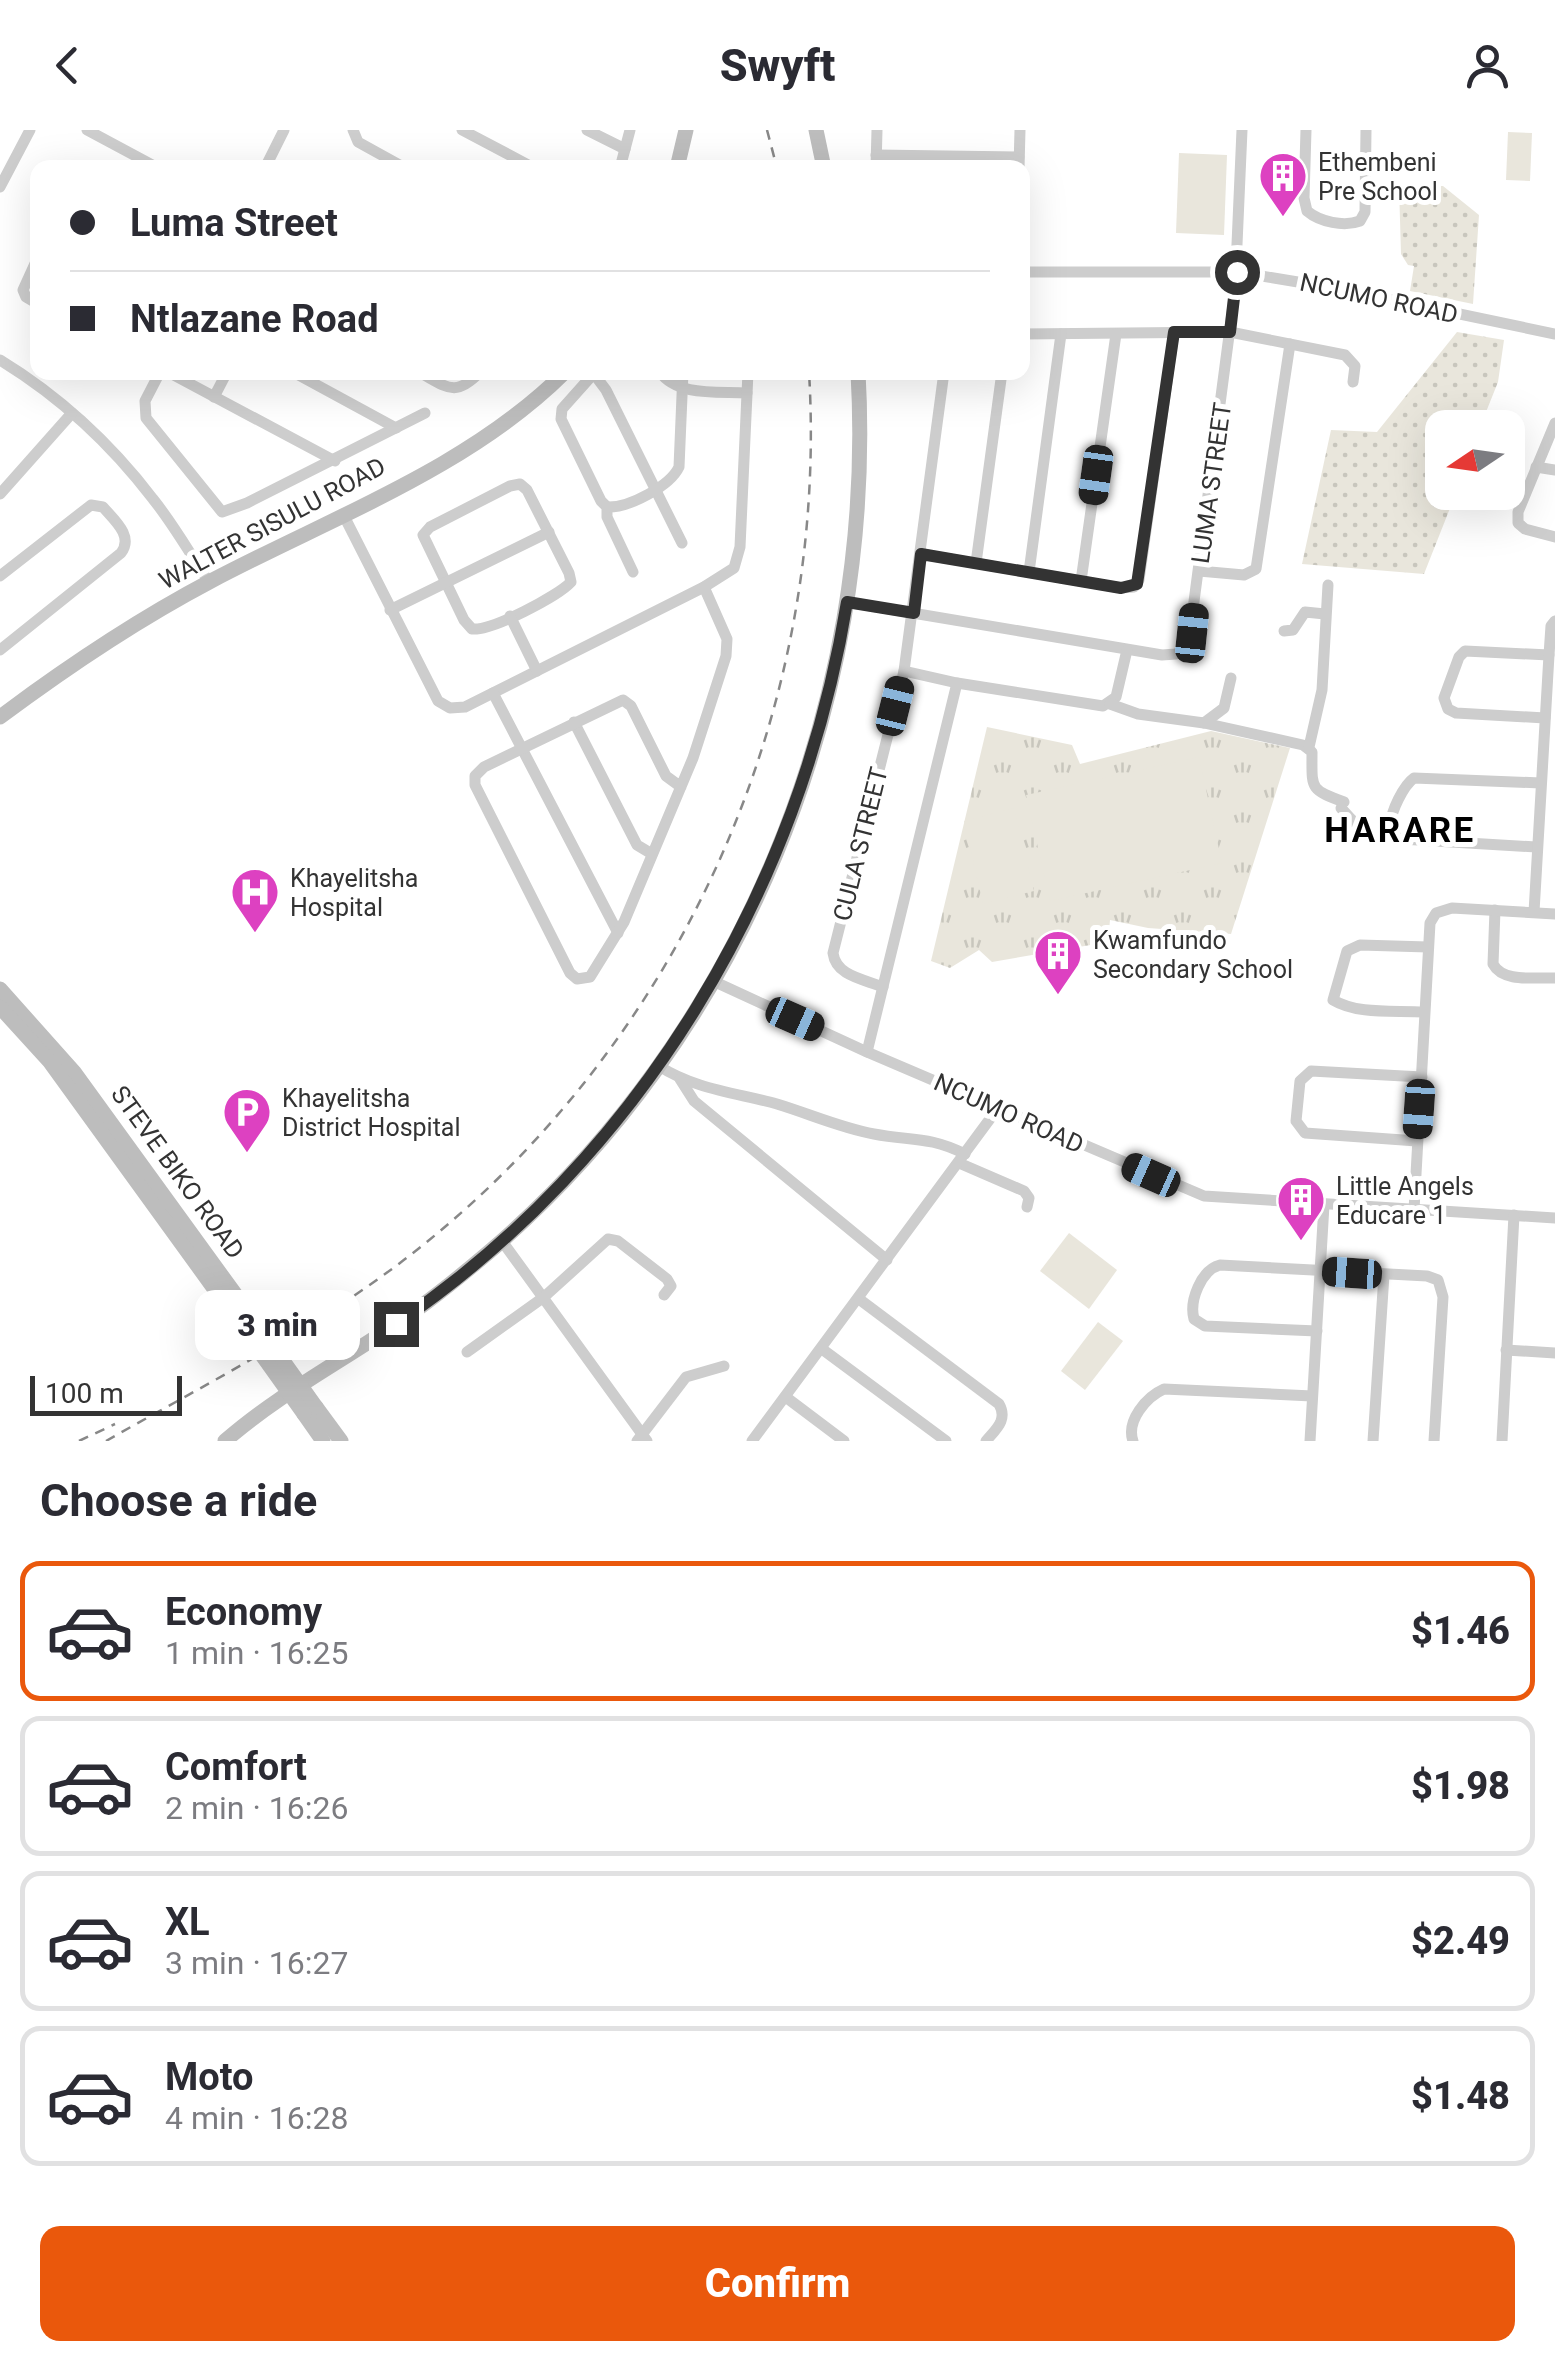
<!DOCTYPE html>
<meta charset="utf-8">
<style>
body{margin:0;font-family:Roboto,sans-serif;background:#f7f7f7;color:#2b2b33;height:100vh;display:flex;flex-direction:column;font-size:38px;white-space:nowrap}
*{box-sizing:border-box;margin:0}
p{font-size:32px;color:#7c7c81}
.icon{flex:none;width:55px;height:55px;fill:none;stroke:currentColor;stroke-width:2;stroke-linecap:round;stroke-linejoin:round}
.map{position:relative;height:1311px;overflow:hidden}
.details{display:flex;flex-direction:column;background:#fff;flex:1}
.details>*{flex:none}
.banner{position:absolute;left:30px;top:30px;width:1000px;height:220px;border-radius:20px;box-shadow:0 10px 40px #0002;display:grid;align-content:center;height:220px;padding:0 40px;background:#fff}
.needle{width:65px;rotate:257deg}
.buttons{position:absolute;left:1425px;top:280px;display:grid;gap:20px}
.buttons a{display:grid;place-items:center;width:100px;height:100px;border-radius:20px;background:#fff;box-shadow:0 10px 40px #0002;font-size:50px}
.scale{position:absolute;left:30px;bottom:25px;width:152px;box-sizing:border-box;padding-left:10px;border:5px solid #333;border-top:0;font-size:28px;line-height:35px;white-space:nowrap;color:#333;-webkit-text-stroke:8px #fff;paint-order:stroke}
.end{position:absolute;width:45px;height:45px;margin:-22px;border:12px solid #333;background:#fff;box-shadow:0 0 0 5px #fff}
.from{border-radius:50%}
.bubble{position:absolute;height:70px;border-radius:20px;background:#fff;box-shadow:0 10px 40px #0002;font-size:32px;font-weight:800;line-height:70px;text-align:center}
.car{position:absolute;width:30px;height:60px;margin:-30px -15px;border-radius:12px;box-shadow:0 0 8px 2px #0007;background:linear-gradient(#222 24%,#8ab4d8 0 40%,#222 0 76%,#8ab4d8 0 86%,#222 0)}
.banner b{display:flex;align-items:center;gap:35px;height:95px;font-size:38px}
.banner b+b{border-top:2px solid #e1e1e2}
.banner i{width:25px;height:25px;background:#2b2b33}
ul{padding:0;list-style:none}
li{display:flex;align-items:center;gap:30px;height:140px;margin:0 20px 15px;padding:0 20px;border:5px solid #e1e1e2;border-radius:20px}
li div{flex:1}
li b{display:block;font-size:38px}
li em{font-style:normal;font-weight:800}
li.current{border-color:#ea580c}
li>.icon{width:90px;height:90px;stroke-width:1.5}
h2{padding:0 40px;font-size:45px;line-height:120px}
.primary-button{display:flex;gap:20px;margin-top:auto;padding:20px 40px}
.primary-button a{flex:1;height:115px;border-radius:20px;background:#ea580c;color:#fff;font-size:40px;font-weight:800;line-height:115px;text-align:center}
header{display:flex;justify-content:space-between;align-items:center;height:130px;padding:0 40px;background:#fff;font-size:45px;font-weight:800}
.map>svg:first-child{display:block}
.grass{fill:url(#grass-tufts)}
.garden{fill:url(#garden-dots)}
.pitch{fill:#e9e6dc}
.lines{fill:none;stroke-linecap:round;stroke-linejoin:round}
.street{stroke:#cdcdcd;stroke-width:11}
.secondary{stroke:#bdbdbd;stroke-width:15}
.rail{stroke:#888;stroke-width:2.5;stroke-dasharray:10 8;stroke-linecap:butt}
.secondary-bridge{stroke:#bdbdbd;stroke-width:15}
.route{stroke:#333;stroke-width:12}
.labels{text-anchor:middle;stroke-width:10;stroke-linejoin:round;paint-order:stroke}
.poi-label{font-size:25px;fill:#333;stroke:#fff;text-anchor:start}
.street-label{font-size:25px;fill:#333;stroke:#fff}
.district-label{font-size:35px;font-weight:bold;letter-spacing:2.5px;fill:#000;stroke:#fff}
</style>
<header><svg class="icon" aria-label="back" viewBox="0 0 24 24"><path d="M15 5l-7 7 7 7"/></svg>Swyft<svg class="icon" aria-label="person" viewBox="0 0 24 24"><circle cx="12" cy="8" r="4"/><path d="M4 21q1-7 8-7t8 7"/></svg></header>
<div class="map">
<svg width="1555" height="1311" viewBox="0 0 1555 1311">
<defs>
<pattern id="grass-tufts" width="24" height="20" patternUnits="userSpaceOnUse" patternTransform="scale(2.5)"><rect width="24" height="20" fill="#e9e6dc"/><path d="M3 7l-1-3M5 7V3M7 7l1-3M15 17l-1-3M17 17v-4M19 17l1-3" fill="none" stroke="#c8c6bd"/></pattern>
<pattern id="garden-dots" width="8" height="8" patternUnits="userSpaceOnUse" patternTransform="scale(2.5)"><rect width="8" height="8" fill="#e9e6dc"/><path d="M2 2h.1M6 6h.1" fill="none" stroke="#c8c6bd" stroke-width="1.8" stroke-linecap="round"/></pattern>
</defs>
<rect width="100%" height="100%" fill="#fff"/>
<!-- grass -->
<path class="grass" d="M987,597L1072,615L1080,634L1211,601L1290,618L1231,804L1148,798L1110,790L1108,812L992,832L979,820L950,838L931,831Z"/>
<!-- garden -->
<g class="garden">
<path d="M1399,56H1443L1479,85L1473,174L1410,161L1414,136L1408,135L1401,124Z"/>
<path d="M1457,202L1504,210L1498,252L1480,297L1442,298V362L1456,363L1424,444L1302,434L1331,300L1377,302Z"/>
</g>
<!-- pitch -->
<g class="pitch">
<path d="M1508,2L1532,3L1530,51L1506,50Z"/>
<path d="M1179,23L1227,25L1224,105L1176,103Z"/>
<path d="M1199,627L1222,733L1050,771L1026,665Z"/>
<path d="M1014,678L1034,761L983,774L964,691Z"/>
<path d="M1069,1103L1117,1140L1089,1179L1040,1141Z"/>
<path d="M1098,1192L1123,1211L1085,1260L1061,1241Z"/>
</g>
<g class="lines">
<!-- street -->
<g class="street">
<path d="M87,0L158,38"/>
<path d="M353,0L358,12L405,38"/>
<path d="M462,0L534,38"/>
<path d="M587,0L625,19"/>
<path d="M1306,0L1304,68L1307,81C1320,92 1344,97 1360,91L1365,82L1366,0"/>
<path d="M876,25L1019,27"/>
<path d="M265,38L284,0"/>
<path d="M620,38L630,0"/>
<path d="M876,38L877,0"/>
<path d="M1019,38L1020,0"/>
<path d="M0,57L30,0"/>
<path d="M38,127L23,160L26,167L38,174"/>
<path d="M1022,142H1237L1340,159L1555,204"/>
<path d="M1022,204L1230,202L1345,225L1355,236L1353,252"/>
<path d="M0,230C59,266 111,314 153,369C174,395 190,424 209,452"/>
<path d="M160,242L145,271L146,288L222,382L247,373L425,283"/>
<path d="M168,242L335,331"/>
<path d="M293,242L396,298"/>
<path d="M419,242C447,257 455,268 480,242"/>
<path d="M595,242L562,279L561,289L601,371L607,377V387L633,442"/>
<path d="M660,242C677,267 720,261 747,263"/>
<path d="M594,244L606,260L682,413"/>
<path d="M214,267L227,242"/>
<path d="M1555,293L1518,382V393L1525,399L1555,407"/>
<path d="M1536,337L1555,340"/>
<path d="M520,354L527,360L569,443L571,452C558,466 492,501 472,499L464,490L423,405L430,397L510,356Z"/>
<path d="M0,364L72,283"/>
<path d="M607,377C629,378 670,356 679,337L683,242"/>
<path d="M343,384L438,571L450,578L465,577L704,457L734,438L740,417L748,242"/>
<path d="M921,424L1121,458L1134,457L1139,450L1174,202"/>
<path d="M976,433L1002,242"/>
<path d="M1199,441L1244,445L1256,439L1290,214"/>
<path d="M1029,442L1061,204"/>
<path d="M0,446L91,375L103,377C114,390 134,406 121,423L0,520"/>
<path d="M1081,451L1116,204"/>
<path d="M847,472L1162,525L1176,524L1188,517L1235,160L1242,0"/>
<path d="M390,480L549,402"/>
<path d="M510,486L537,541"/>
<path d="M1284,501L1293,500L1305,482L1325,484"/>
<path d="M904,541L957,553L1103,576L1116,567L1127,520"/>
<path d="M493,563L618,803"/>
<path d="M1110,574L1138,584L1204,593L1303,615L1312,622C1312,659 1309,659 1344,672"/>
<path d="M1545,588L1456,583L1448,579L1444,568L1459,527L1465,521L1549,525"/>
<path d="M574,592L637,715L652,724"/>
<path d="M1204,593L1224,578L1231,548"/>
<path d="M1309,617L1322,560L1328,455"/>
<path d="M681,657L666,646L631,576L623,570L484,637L475,646V655L570,843L577,849L590,847L624,792L693,628L726,526L727,509L704,457"/>
<path d="M1341,678C1356,695 1368,711 1393,703"/>
<path d="M1536,717L1401,709C1395,705 1391,703 1391,695C1390,682 1404,655 1414,648L1541,653"/>
<path d="M1495,780L1493,834C1503,853 1535,847 1555,848"/>
<path d="M1534,782L1549,525L1551,496L1555,491"/>
<path d="M713,851L867,922L1204,1066L1555,1088"/>
<path d="M883,857C863,849 836,846 833,823L904,541L944,242"/>
<path d="M1424,882C1395,880 1358,885 1333,870L1347,821L1360,815L1428,817"/>
<path d="M867,922L957,553"/>
<path d="M659,936C694,959 737,963 777,974C810,984 841,998 874,1004C911,1011 929,1006 965,1024"/>
<path d="M680,949L694,971L887,1130"/>
<path d="M1417,1011L1305,1003L1296,991L1300,951L1311,941L1422,947"/>
<path d="M959,1033L1024,1061L1029,1068L1027,1077"/>
<path d="M1414,1080L1430,793L1436,783L1452,778L1555,784"/>
<path d="M502,1111L647,1311"/>
<path d="M859,1169L999,1274C1008,1290 996,1299 986,1311"/>
<path d="M1317,1201L1205,1196L1194,1189C1189,1171 1201,1140 1220,1135L1427,1146L1438,1150L1443,1167L1434,1311"/>
<path d="M822,1219L946,1311"/>
<path d="M1506,1220L1555,1223"/>
<path d="M467,1222L544,1167L608,1109L618,1111L667,1149L671,1156L664,1165"/>
<path d="M787,1268L844,1311"/>
<path d="M637,1311L686,1247L724,1236"/>
<path d="M752,1311L998,978"/>
<path d="M1133,1311C1126,1291 1146,1267 1164,1259L1312,1266"/>
<path d="M1310,1311L1324,1075"/>
<path d="M1373,1311L1384,1145"/>
<path d="M1502,1311L1514,1085"/>
</g>
<!-- secondary -->
<g class="secondary">
<path d="M816,0L824,38"/>
<path d="M677,38L686,0"/>
<path d="M0,587C67,537 137,490 211,451C330,388 469,338 565,242"/>
<path d="M0,859L74,942L259,1197"/>
<path d="M0,877L50,932L247,1204"/>
<path d="M316,1277L341,1311"/>
<path d="M304,1284L323,1311"/>
<path d="M225,1311C274,1268 333,1236 387,1200C423,1177 456,1150 489,1122C742,906 877,573 858,242"/>
</g>
<!-- rail -->
<g class="rail">
<path d="M767,0L777,38"/>
<path d="M79,1311L115,1294"/>
<path d="M106,1311C215,1249 330,1191 428,1111C686,901 829,575 809,242"/>
</g>
<!-- secondary-bridge -->
<g class="secondary-bridge">
<path d="M259,1197L316,1277"/>
<path d="M247,1204L304,1284"/>
</g>
</g>
<g class="lines">
<!-- route -->
<path class="route" d="M396,1194C640,1028 800,761 847,472L914,483L921,424L1121,458L1137,454L1174,202H1230L1237,142"/>
</g>
<!-- icons -->
<defs>
<g id="building-pin" transform="scale(2.5)"><path d="M0 17L-7.5 6A9.5 9.5 0 1 1 7.5 6Z" fill="#dd41c1" stroke="#fff"/><path d="M-4-6H4V6H1V3H-1V6H-4ZM-2.5-4.3h1.7v1.8h-1.7ZM.8-4.3h1.7v1.8H.8ZM-2.5-1h1.7V.8h-1.7ZM.8-1h1.7V.8H.8Z" fill="#fff"/></g>
<g id="hospital-pin" transform="scale(2.5)"><path d="M0 17L-7.5 6A9.5 9.5 0 1 1 7.5 6Z" fill="#dd41c1" stroke="#fff"/><path d="M-5-5h3v3.5h4V-5h3V5h-3V1.5h-4V5h-3Z" fill="#fff"/></g>
<g id="parking-pin" transform="scale(2.5)"><path d="M0 17L-7.5 6A9.5 9.5 0 1 1 7.5 6Z" fill="#dd41c1" stroke="#fff"/><path d="M-3.5-5.5H1a3.5 3.5 0 0 1 0 7H-1V5.5H-3.5ZM-1-3.4V-.6H.8a1.4 1.4 0 0 0 0-2.8Z" fill="#fff"/></g>
</defs>
<g fill-rule="evenodd">
<use href="#building-pin" x="1283" y="46"/>
<use href="#hospital-pin" x="255" y="762"/>
<use href="#building-pin" x="1058" y="824"/>
<use href="#parking-pin" x="247" y="982"/>
<use href="#building-pin" x="1301" y="1070"/>
</g>
<g class="labels">
<!-- poi labels -->
<g class="poi-label">
<text x="1318" y="41">Ethembeni<tspan x="1318" dy="29">Pre School</tspan></text>
<text x="290" y="757">Khayelitsha<tspan x="290" dy="29">Hospital</tspan></text>
<text x="1093" y="819">Kwamfundo<tspan x="1093" dy="29">Secondary School</tspan></text>
<text x="282" y="977">Khayelitsha<tspan x="282" dy="29">District Hospital</tspan></text>
<text x="1336" y="1065">Little Angels<tspan x="1336" dy="29">Educare 1</tspan></text>
</g>
<!-- street labels -->
<g class="street-label">
<text transform="translate(1379 168) rotate(12)" y="9">NCUMO ROAD</text>
<text transform="translate(1211 353) rotate(-82)" y="9">LUMA STREET</text>
<text transform="translate(272 393) rotate(-28)" y="9">WALTER SISULU ROAD</text>
<text transform="translate(860 714) rotate(-76)" y="9">CULA STREET</text>
<text transform="translate(1009 983) rotate(24)" y="9">NCUMO ROAD</text>
<text transform="translate(178 1042) rotate(54)" y="9">STEVE BIKO ROAD</text>
</g>
<!-- district labels -->
<g class="district-label">
<text x="1400" y="712">HARARE</text>
</g>
</g>
</svg>
<div class="buttons">
<a><svg class="needle" viewBox="-14 -14 28 28"><path d="M0-13l5 13h-10z" fill="#e53935"/><path d="M0 13l5-13h-10z" fill="#7c7c81"/></svg></a>
</div>
<div class="scale">100 m</div>
<i class="end from" style="left:1237px;top:142px"></i>
<i class="end" style="left:396px;top:1194px"></i>
<div class="bubble" style="left:195px;top:1160px;width:165px">3 min</div>
<i class="car" style="left:1096px;top:345px;rotate:188deg"></i>
<i class="car" style="left:1192px;top:503px;rotate:6deg"></i>
<i class="car" style="left:895px;top:576px;rotate:14deg"></i>
<i class="car" style="left:795px;top:889px;rotate:114deg"></i>
<i class="car" style="left:1419px;top:979px;rotate:184deg"></i>
<i class="car" style="left:1151px;top:1045px;rotate:294deg"></i>
<i class="car" style="left:1352px;top:1143px;rotate:274deg"></i>
<div class="banner">
<b><i class="from"></i>Luma Street</b>
<b><i></i>Ntlazane Road</b>
</div>
</div>
<section class="details">
<h2>Choose a ride</h2>
<ul>
<li class="current"><svg class="icon" aria-label="car" viewBox="0 0 24 24"><path d="M5 17H2v-5l4-1 3-4h7l3 4 3 1v5h-3M9 17h6M6 11h13"/><circle cx="7" cy="17" r="2"/><circle cx="17" cy="17" r="2"/></svg><div><b>Economy</b><p>1 min · 16:25</p></div><em>$1.46</em></li>
<li><svg class="icon" aria-label="car" viewBox="0 0 24 24"><path d="M5 17H2v-5l4-1 3-4h7l3 4 3 1v5h-3M9 17h6M6 11h13"/><circle cx="7" cy="17" r="2"/><circle cx="17" cy="17" r="2"/></svg><div><b>Comfort</b><p>2 min · 16:26</p></div><em>$1.98</em></li>
<li><svg class="icon" aria-label="car" viewBox="0 0 24 24"><path d="M5 17H2v-5l4-1 3-4h7l3 4 3 1v5h-3M9 17h6M6 11h13"/><circle cx="7" cy="17" r="2"/><circle cx="17" cy="17" r="2"/></svg><div><b>XL</b><p>3 min · 16:27</p></div><em>$2.49</em></li>
<li><svg class="icon" aria-label="car" viewBox="0 0 24 24"><path d="M5 17H2v-5l4-1 3-4h7l3 4 3 1v5h-3M9 17h6M6 11h13"/><circle cx="7" cy="17" r="2"/><circle cx="17" cy="17" r="2"/></svg><div><b>Moto</b><p>4 min · 16:28</p></div><em>$1.48</em></li>
</ul>
<div class="primary-button"><a>Confirm</a></div>
</section>
